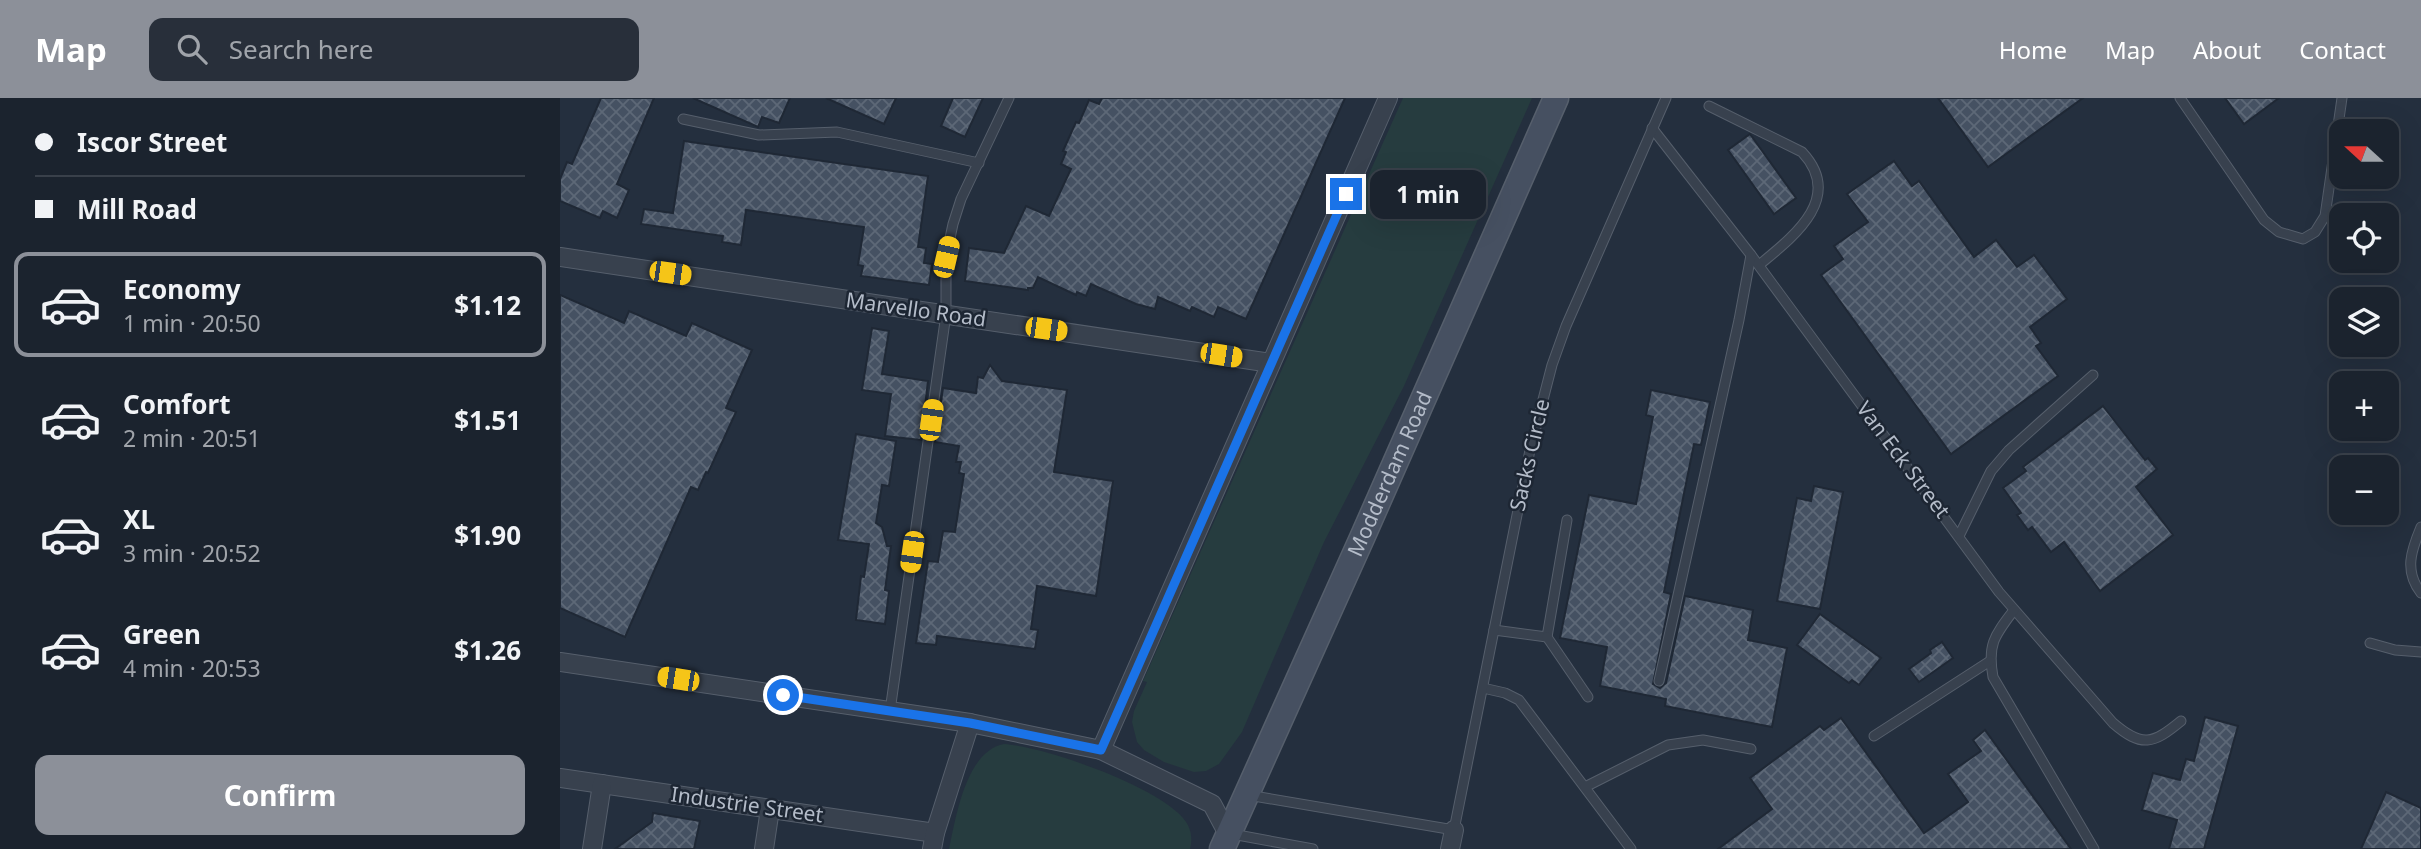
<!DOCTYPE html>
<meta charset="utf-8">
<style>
body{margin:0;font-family:"Noto Sans",sans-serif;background:#282f3a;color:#f1f3f6;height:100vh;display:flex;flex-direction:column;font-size:26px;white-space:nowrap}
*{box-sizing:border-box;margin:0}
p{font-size:23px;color:#a0a4aa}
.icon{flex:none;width:38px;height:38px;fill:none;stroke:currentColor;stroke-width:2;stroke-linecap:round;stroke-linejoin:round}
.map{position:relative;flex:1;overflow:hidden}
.panel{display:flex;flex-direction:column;background:#1b232e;width:560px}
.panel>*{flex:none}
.guide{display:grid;align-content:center;height:154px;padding:0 35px;background:#1b232e}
.needle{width:46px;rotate:291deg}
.tools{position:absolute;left:1769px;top:21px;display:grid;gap:14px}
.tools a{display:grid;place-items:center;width:70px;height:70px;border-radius:14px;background:#1b232e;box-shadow:0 7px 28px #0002,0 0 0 2px #39404a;font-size:35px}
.end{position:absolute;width:32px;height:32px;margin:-16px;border:9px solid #1a73e8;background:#fff;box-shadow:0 0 0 4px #fff}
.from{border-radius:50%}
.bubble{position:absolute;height:49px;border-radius:14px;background:#1b232e;box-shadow:0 7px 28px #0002,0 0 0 2px #39404a;font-size:23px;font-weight:700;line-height:49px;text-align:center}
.car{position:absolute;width:21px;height:42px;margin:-21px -10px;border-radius:9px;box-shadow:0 0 5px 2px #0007;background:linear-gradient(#f5c518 24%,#345 0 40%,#f5c518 0 76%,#345 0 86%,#f5c518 0)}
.guide b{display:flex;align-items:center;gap:24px;height:66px;font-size:26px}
.guide b+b{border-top:2px solid #39404a}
.guide i{width:18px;height:18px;background:#f1f3f6}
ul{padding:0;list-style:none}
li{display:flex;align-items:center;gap:21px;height:105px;margin:0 14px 10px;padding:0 21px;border:4px solid transparent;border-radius:14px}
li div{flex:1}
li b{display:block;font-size:26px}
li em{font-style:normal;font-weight:700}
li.active{border-color:#8c9099}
li>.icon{width:63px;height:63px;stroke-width:1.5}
.action{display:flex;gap:14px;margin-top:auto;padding:14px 35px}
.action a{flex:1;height:80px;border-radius:14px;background:#8c9099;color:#fff;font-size:28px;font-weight:700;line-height:80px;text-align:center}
header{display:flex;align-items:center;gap:42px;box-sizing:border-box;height:98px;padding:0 35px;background:#8c9099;color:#fff}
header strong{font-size:33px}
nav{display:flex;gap:38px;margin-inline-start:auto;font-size:24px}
.search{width:490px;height:63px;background:#282f3a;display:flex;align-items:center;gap:18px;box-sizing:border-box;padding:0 24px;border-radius:14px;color:#a0a4aa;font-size:26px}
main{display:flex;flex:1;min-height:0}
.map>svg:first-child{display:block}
.grass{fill:#263c3f}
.building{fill:url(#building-cross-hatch);stroke:#1f2835;stroke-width:2}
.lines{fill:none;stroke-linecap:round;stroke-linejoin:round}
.lane-casing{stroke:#565f6c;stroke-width:11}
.street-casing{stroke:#565f6c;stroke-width:20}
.secondary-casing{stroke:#565f6c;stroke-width:27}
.lane{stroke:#38414e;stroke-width:9}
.street{stroke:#38414e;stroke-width:18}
.secondary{stroke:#465061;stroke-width:24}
.route{stroke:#1a73e8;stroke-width:9}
.labels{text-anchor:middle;stroke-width:5;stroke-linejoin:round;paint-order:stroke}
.street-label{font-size:21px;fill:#b4bcc9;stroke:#1d2633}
</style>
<header>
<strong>Map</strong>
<div class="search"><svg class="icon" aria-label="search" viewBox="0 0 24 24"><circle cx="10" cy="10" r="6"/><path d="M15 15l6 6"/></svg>Search here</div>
<nav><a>Home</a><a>Map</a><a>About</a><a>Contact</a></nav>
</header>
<main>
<section class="panel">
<div class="guide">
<b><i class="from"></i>Iscor Street</b>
<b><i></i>Mill Road</b>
</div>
<ul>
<li class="active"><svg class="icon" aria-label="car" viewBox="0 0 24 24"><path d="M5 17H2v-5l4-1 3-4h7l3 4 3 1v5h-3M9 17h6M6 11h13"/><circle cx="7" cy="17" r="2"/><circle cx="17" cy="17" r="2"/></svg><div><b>Economy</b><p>1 min · 20:50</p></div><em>$1.12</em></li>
<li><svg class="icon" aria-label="car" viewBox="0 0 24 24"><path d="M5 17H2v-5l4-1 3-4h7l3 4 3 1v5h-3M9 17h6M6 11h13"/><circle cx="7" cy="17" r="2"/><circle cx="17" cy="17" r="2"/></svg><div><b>Comfort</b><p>2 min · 20:51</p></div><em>$1.51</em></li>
<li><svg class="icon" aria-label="car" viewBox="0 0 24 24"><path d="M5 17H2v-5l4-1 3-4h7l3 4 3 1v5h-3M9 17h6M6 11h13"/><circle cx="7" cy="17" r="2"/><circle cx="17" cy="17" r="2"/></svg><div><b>XL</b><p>3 min · 20:52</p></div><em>$1.90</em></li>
<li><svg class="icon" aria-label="car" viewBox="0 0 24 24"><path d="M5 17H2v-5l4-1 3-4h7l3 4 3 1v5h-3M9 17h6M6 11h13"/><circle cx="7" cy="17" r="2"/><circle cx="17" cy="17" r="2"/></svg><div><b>Green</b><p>4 min · 20:53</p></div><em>$1.26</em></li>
</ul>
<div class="action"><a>Confirm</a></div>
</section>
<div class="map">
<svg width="1861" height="751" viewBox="0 0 1861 751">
<defs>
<pattern id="building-cross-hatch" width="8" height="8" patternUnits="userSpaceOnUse" patternTransform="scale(1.75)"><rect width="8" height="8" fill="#455162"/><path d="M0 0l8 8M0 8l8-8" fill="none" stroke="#5d6877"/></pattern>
</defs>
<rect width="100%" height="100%" fill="#242f3e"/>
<!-- grass -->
<g class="grass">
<path d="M843,0H972L844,288L764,444L682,634L659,666L646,673L634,674L604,664L584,652L577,644L572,624L574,613L587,584L583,583Z"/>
<path d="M444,646C486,649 596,688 623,720C631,729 633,740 630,751H389C396,719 406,653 444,646Z"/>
</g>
<!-- building -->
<g class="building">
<path d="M41,0H94L57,86L69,92L57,120L43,113L40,120L0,103V81L7,64L12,66Z"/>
<path d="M133,0H230L219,25L202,19L198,29Z"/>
<path d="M266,0H336L324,26Z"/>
<path d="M393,0H423L405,39L381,28Z"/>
<path d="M542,0H785L686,221L658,209L654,219L632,209L630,213L598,199L595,211L576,206L531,186L526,198L517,194L516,197L478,179L473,190H468V192L405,183L409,150L444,155L466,108L489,118L511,71L501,66L506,54L503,53L516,24L519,25L529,2L539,6Z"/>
<path d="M1378,0H1523L1428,69Z"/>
<path d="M1665,0H1719L1684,26Z"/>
<path d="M1190,36L1236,100L1214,116L1168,52Z"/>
<path d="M124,43L368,78L358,149L366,150L364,165L372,166L369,187L301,178L303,168L298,167L304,129L186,112L181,147L162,144L163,138L81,126L84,111L113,115Z"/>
<path d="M1334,63L1352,88L1359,83L1414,159L1436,142L1457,169L1474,157L1507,201L1470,229L1481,245L1476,248L1498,278L1391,356L1261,177L1283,161L1274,148L1308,124L1287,96Z"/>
<path d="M0,197L64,225L69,213L126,238L132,225L192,252L166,310L176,314L148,375L146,374L138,392L131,389L65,539L0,510Z"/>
<path d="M312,230L329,233L322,276L368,283L361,342L325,338L331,296L302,292Z"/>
<path d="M430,267L442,283L507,292L494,374L553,383L536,498L477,488L471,531L478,532L475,551L377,538L376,547L356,545L368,463L378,464L383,433L395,434L404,376L399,375L401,364H396L399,348L375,344L383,290L416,295L418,279L423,280Z"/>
<path d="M1091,292L1150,304L1141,347L1134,346L1104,494L1111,496L1093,586L1100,590L1106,585L1125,498L1193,512L1188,542L1227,550L1212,629L1105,608L1106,601L1040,588L1047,549L1000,540L1029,397L1076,406L1093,319L1086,317Z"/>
<path d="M1543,308L1585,362L1588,360L1597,371L1576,389L1613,437L1540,493L1504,444L1491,454L1472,429L1468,432L1457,417L1461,415L1443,390L1466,373L1463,369Z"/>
<path d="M296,336L336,343L329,388L322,387L316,425L322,429L327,448H331L325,492L329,493L325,526L296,522L301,478L304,479L309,446L278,442Z"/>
<path d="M1254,388L1283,394L1260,511L1217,503L1237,400L1251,403Z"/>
<path d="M1260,516L1321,560L1299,587L1292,582L1289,585L1237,547Z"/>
<path d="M1382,544L1393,560L1359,584L1349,571L1371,555L1370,552Z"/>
<path d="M1645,619L1678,628L1644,751H1609L1617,722L1582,712L1593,675L1620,682L1626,661L1634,663Z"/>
<path d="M1281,620L1364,735L1408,704L1388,676L1421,653L1413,642L1425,632L1511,751H1158L1212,711L1190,680L1260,628L1264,632Z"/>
<path d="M1826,694L1861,710V751H1801Z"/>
<path d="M93,715L140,723L134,751H55L92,724Z"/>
</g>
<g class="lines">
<!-- lane casing -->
<g class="lane-casing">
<g id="lane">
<path d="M1620,0L1704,122L1719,134L1743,141L1755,134L1765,118L1782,0"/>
<path d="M1149,8L1242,54C1285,100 1233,139 1199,167"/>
<path d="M123,21L199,37L277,34L419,65"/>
<path d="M1092,30L1191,157L1439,494L1553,625C1582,650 1593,646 1621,623"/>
<path d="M1861,429C1851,453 1844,473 1861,495"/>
<path d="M1399,438L1431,373L1449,352L1533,277"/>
<path d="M1454,512C1435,537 1427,546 1433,579L1534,751"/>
<path d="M934,532L987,539L1007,422"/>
<path d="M987,539L1028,599"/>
<path d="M1810,545L1835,552L1861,554"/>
<path d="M1099,583L1179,222L1191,157"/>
<path d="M923,590L945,595L959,602L1071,751"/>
<path d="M330,613L386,216V159L393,126L401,101L449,0"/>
<path d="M1314,638L1430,563"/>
<path d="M1025,689L1108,647L1143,642L1191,651"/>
<path d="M688,697L894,732L970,352L992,267L1006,228L1106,0"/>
<path d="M672,736L753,751"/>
</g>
</g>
<!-- street casing -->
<g class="street-casing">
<g id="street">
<path d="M0,159L711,265"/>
<path d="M0,564L410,625L541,652L652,706L668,736"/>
<path d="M541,652L828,0"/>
<path d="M0,680L375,735"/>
<path d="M32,751L42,686"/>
<path d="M204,751L210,711"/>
<path d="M372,751L375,735L410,625"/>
<path d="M890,751L894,732"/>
</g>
</g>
<!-- secondary casing -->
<g class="secondary-casing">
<g id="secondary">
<path id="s1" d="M662,751L802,440L996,0"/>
</g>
</g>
<!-- lane -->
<use href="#lane" class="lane"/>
<!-- street -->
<use href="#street" class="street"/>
<!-- secondary -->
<use href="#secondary" class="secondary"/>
</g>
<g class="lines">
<!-- route -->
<path class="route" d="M223,597L410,625L541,652L786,96"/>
</g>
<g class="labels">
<!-- street labels -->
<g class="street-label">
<text transform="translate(356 212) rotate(8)" y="7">Marvello Road</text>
<text transform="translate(970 357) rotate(-77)" y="7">Sacks Circle</text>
<text transform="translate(1343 362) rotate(53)" y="7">Van Eck Street</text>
<text dy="7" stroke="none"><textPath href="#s1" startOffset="411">Modderdam Road</textPath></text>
<text transform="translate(187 707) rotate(8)" y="7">Industrie Street</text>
</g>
</g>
</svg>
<div class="tools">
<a><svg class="needle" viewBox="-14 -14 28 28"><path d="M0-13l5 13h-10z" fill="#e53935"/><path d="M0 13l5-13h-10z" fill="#a0a4aa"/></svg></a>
<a><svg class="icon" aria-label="locate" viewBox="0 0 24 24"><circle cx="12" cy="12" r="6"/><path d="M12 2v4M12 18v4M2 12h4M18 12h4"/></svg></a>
<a><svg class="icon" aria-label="layers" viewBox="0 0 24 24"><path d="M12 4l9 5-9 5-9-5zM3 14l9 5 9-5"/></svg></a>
<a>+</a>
<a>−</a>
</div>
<i class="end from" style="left:223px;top:597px"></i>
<i class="end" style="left:786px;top:96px"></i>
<div class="bubble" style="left:810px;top:72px;width:116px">1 min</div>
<i class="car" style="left:386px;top:159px;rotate:13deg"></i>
<i class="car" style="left:110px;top:175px;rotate:98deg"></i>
<i class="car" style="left:486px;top:231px;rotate:98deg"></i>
<i class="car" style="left:661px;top:257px;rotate:99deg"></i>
<i class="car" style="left:371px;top:322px;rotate:8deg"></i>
<i class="car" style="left:352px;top:454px;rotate:188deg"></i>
<i class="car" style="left:118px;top:581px;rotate:279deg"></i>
</div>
</main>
